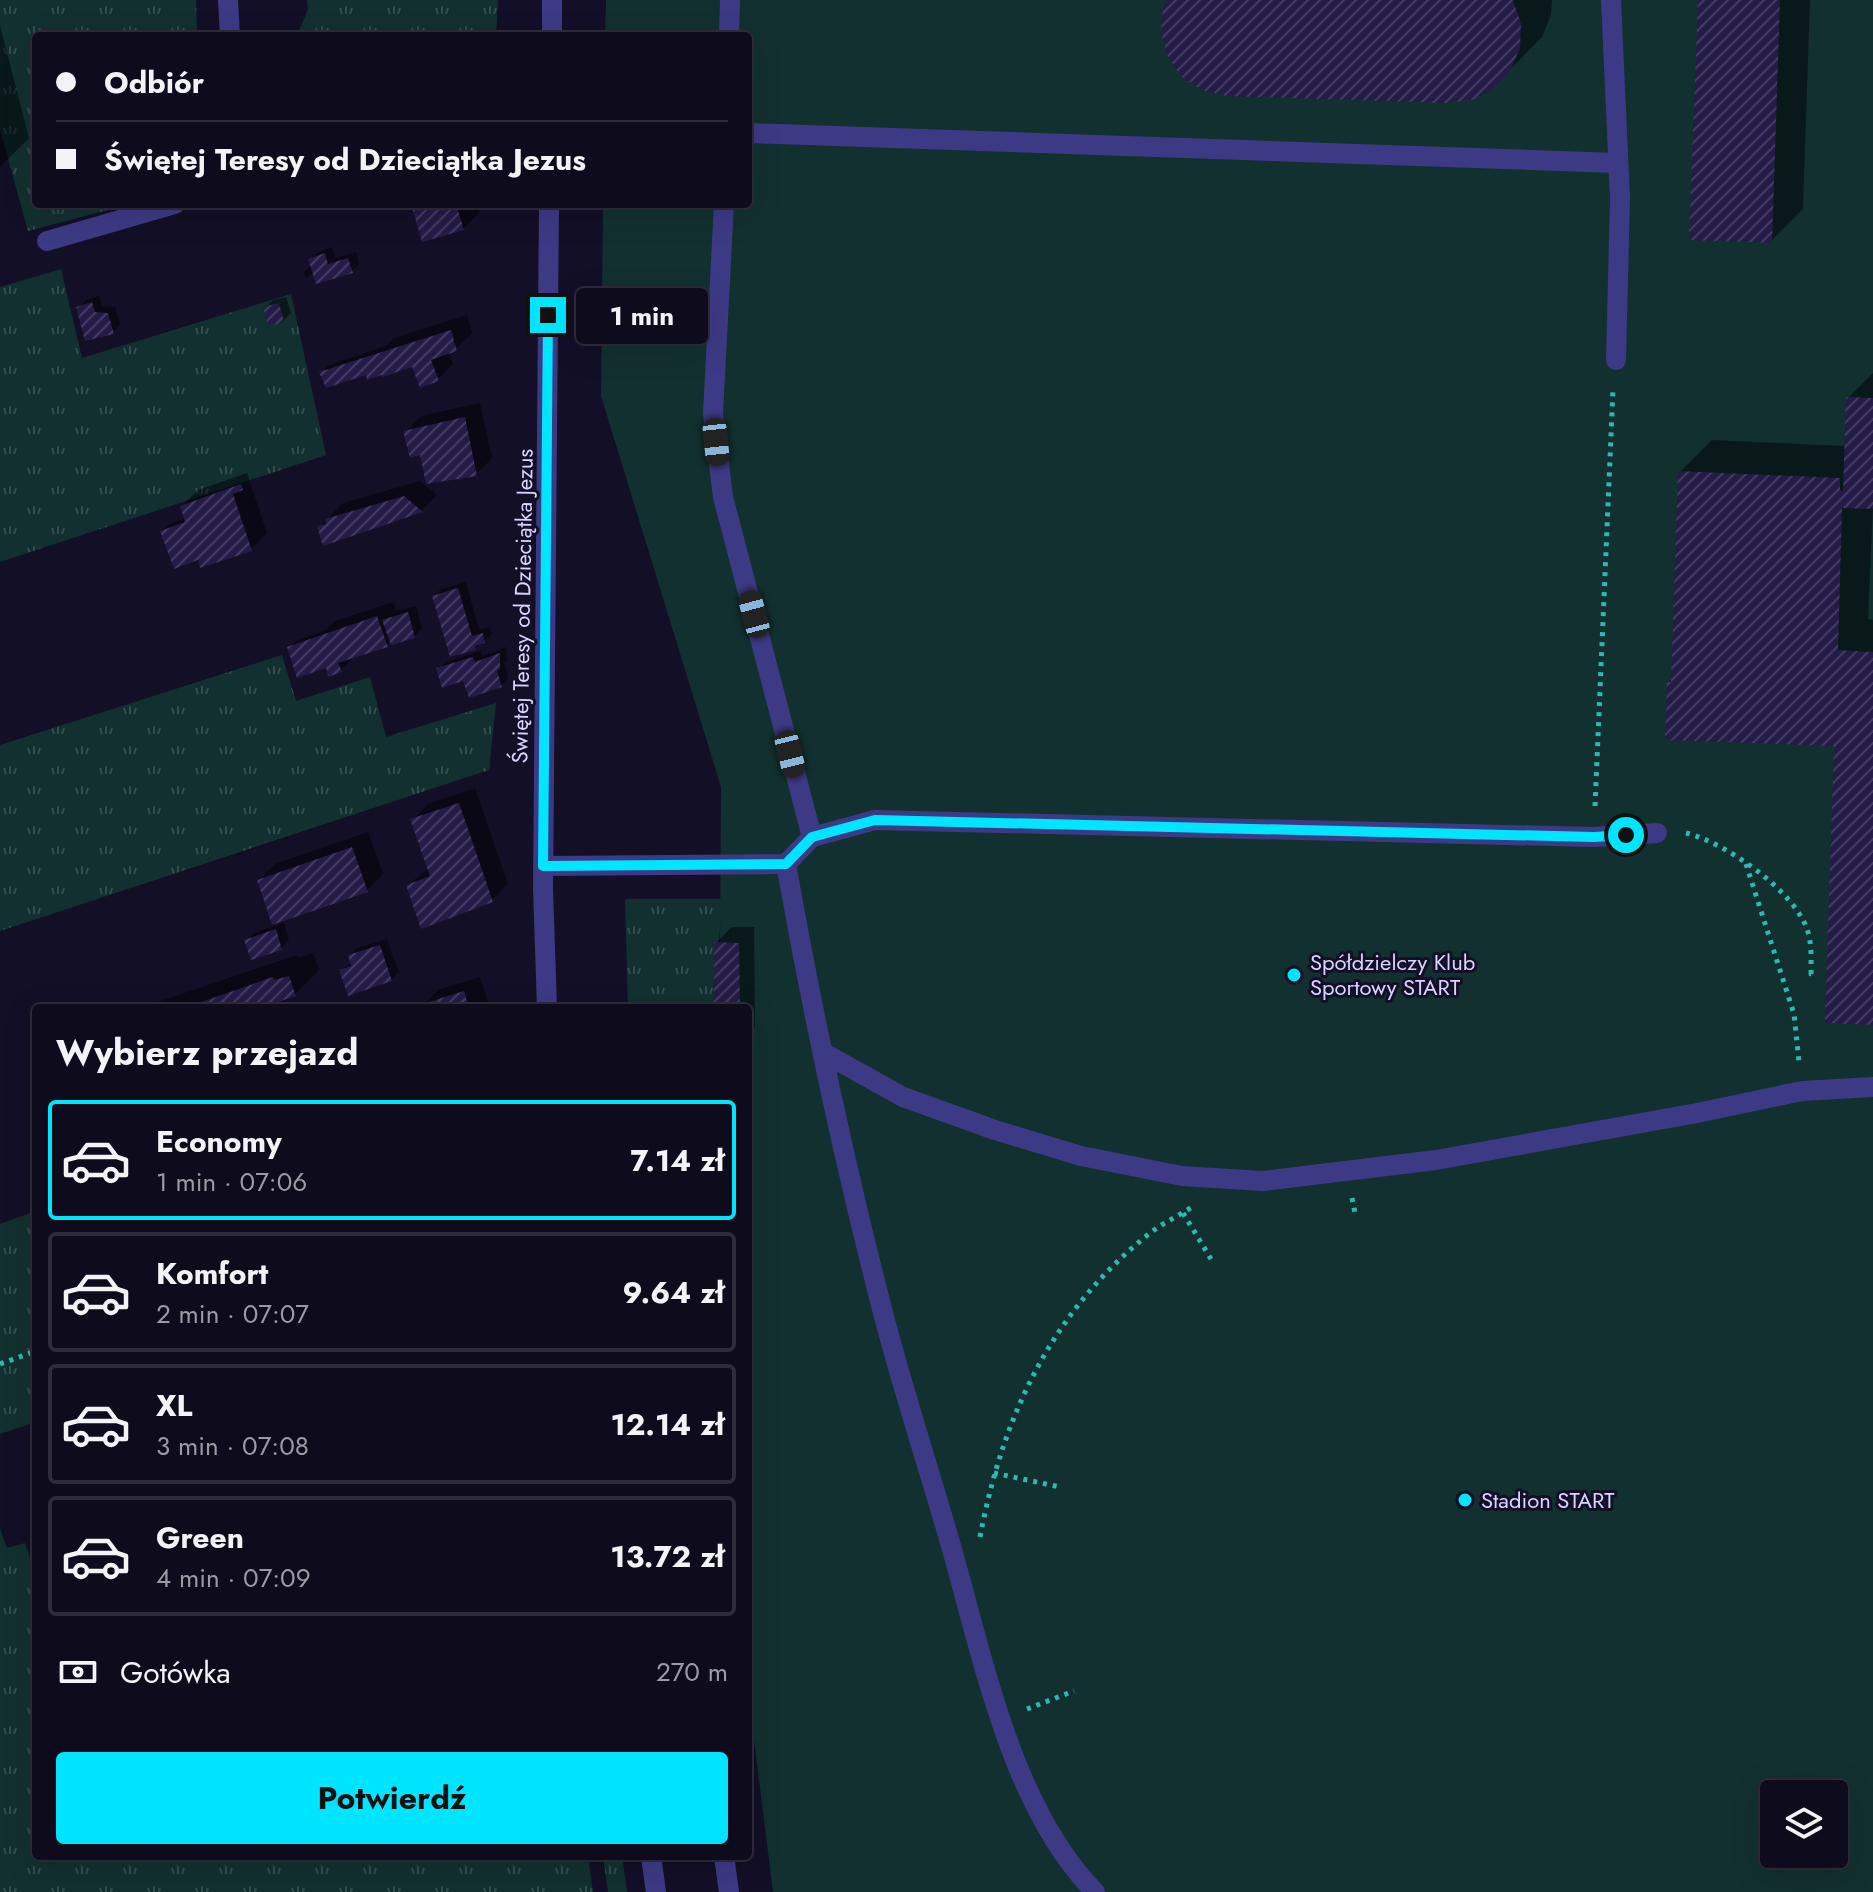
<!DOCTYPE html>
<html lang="pl">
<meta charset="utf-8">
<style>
body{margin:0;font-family:Jost,sans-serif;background:#1c1929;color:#f1f3f6;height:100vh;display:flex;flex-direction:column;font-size:30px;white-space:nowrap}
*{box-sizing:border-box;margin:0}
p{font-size:26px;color:#9b9ba3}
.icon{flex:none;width:44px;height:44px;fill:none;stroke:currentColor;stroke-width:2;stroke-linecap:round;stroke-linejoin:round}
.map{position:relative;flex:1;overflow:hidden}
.drawer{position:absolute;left:32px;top:1004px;width:720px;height:856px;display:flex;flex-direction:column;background:#0e0b1c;border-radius:8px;box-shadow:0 8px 32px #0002,0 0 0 2px #2e2b3b}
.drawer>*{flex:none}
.hud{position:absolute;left:32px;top:32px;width:720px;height:176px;border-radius:8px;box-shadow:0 8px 32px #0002,0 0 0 2px #2e2b3b;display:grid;align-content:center;height:176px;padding:0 24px;background:#0e0b1c}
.controls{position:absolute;left:1760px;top:1780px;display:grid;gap:16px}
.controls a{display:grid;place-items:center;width:88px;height:88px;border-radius:8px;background:#0e0b1c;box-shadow:0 8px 32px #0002,0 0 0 2px #2e2b3b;font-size:40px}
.end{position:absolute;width:36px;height:36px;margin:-18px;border:10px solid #00e5ff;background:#111;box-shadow:0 0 0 4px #111}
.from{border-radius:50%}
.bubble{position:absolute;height:56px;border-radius:8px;background:#0e0b1c;box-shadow:0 8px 32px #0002,0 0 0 2px #2e2b3b;font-size:26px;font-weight:700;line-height:56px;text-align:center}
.car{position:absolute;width:24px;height:48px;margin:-24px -12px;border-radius:10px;box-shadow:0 0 6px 2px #0007;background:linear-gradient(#222 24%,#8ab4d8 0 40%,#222 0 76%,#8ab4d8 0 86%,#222 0)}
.hud b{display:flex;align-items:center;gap:28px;height:76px;font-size:30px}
.hud b+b{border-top:2px solid #2e2b3b}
.hud i{width:20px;height:20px;background:#f1f3f6}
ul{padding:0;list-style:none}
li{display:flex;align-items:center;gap:24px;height:120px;margin:0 16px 12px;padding:0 8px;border:4px solid #2e2b3b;border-radius:8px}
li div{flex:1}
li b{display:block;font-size:30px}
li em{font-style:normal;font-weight:700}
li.on{border-color:#00e5ff}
li>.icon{width:72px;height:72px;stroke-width:1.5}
h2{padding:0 24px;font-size:36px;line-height:96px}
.pay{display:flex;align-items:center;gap:20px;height:88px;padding:0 24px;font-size:30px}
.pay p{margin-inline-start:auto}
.cta{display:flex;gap:16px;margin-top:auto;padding:16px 24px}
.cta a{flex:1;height:92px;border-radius:8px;background:#00e5ff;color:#111;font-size:32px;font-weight:700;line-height:92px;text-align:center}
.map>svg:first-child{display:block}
.grass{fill:url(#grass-tufts)}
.pitch{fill:#12302f;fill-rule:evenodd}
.shadow{fill:#0007}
.building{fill:url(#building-hatch)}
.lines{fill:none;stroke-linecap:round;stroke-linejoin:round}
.path{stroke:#2fb8b0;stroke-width:5;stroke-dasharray:4 6;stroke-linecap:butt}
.minor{stroke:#3d3a85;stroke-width:20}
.route{stroke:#00e5ff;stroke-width:10}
.poi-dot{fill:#00e5ff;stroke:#130f26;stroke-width:3}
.labels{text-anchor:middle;stroke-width:6;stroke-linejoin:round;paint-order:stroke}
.street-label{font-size:22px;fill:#d9d4ff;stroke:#130f26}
.poi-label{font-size:22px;fill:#d9d4ff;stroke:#130f26;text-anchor:start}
</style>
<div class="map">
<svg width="1873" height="1892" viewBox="0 0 1873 1892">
<defs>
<pattern id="grass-tufts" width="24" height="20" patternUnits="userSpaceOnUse" patternTransform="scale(2)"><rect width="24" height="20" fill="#12302f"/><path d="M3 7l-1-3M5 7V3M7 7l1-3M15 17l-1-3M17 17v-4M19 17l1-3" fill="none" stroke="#344d4e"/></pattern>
<pattern id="building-hatch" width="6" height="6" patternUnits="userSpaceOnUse" patternTransform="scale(2)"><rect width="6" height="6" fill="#241b47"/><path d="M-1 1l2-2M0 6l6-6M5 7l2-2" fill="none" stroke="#433b63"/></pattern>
</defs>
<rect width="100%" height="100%" fill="#130f26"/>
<!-- grass -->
<g class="grass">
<path d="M0,0H196L197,36H36V204H131L28,231L0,129Z"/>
<path d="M307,0H498L496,36H297L308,9Z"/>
<path d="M61,269L82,358L291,294L326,455L0,562V287Z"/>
<path d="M282,655L296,701L370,677L386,737L496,703L489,770L0,931V745Z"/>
<path d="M625,899H722L714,1008H628Z"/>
<path d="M36,1211V1422L0,1434V1224Z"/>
<path d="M0,1529L7,1548L25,1543L36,1576V1856H588L593,1892H0Z"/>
<path d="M603,1856H622L627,1892H608Z"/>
</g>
<!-- pitch -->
<path class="pitch" d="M606,0H1873V1892H773L748,1692V1008H714V942H720L721,787L601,396L603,204H748V36H605ZM1774,1794H1834V1854H1774Z"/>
<!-- shadow -->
<g class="shadow">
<path d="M1169,0H1552L1551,15L1542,37L1493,87Z"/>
<path d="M1700,0H1810L1803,209L1771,241Z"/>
<path d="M0,26L29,138L0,167Z"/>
<path d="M413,204H476L479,213L463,229Z"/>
<path d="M332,247L335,258L356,252L359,264L352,271L314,272L306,278L304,272L312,264L311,259L318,252Z"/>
<path d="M99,296L102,306L115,307L120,324L113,332L79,308L86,300Z"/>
<path d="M286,297L291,313L283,321L265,308L273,300Z"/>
<path d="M467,315L472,333L456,349L449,352L453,364L437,380L413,364L367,372H322L329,365L386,346L394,338Z"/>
<path d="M1873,373V507L1868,619L1873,620V1023L1837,744L1669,682L1673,678L1680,472L1712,440L1846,446L1848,398Z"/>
<path d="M480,403L492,458L476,474L422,453L405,432L421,416Z"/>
<path d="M247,473L267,533L251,549L199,557L162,531L170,524L186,518L182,506L198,490Z"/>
<path d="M420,481L437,495L422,510L324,544L319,527L343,503Z"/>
<path d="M466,582L479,630L490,627L492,634L475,648L434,597L441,589Z"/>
<path d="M393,602L396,611L416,606L422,629L414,636L391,640L387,645L356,655L341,670L290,647L297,640L326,630L335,621Z"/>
<path d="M506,647L507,660L504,663L508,678L501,686L465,678L438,669L446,662L481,651L482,656Z"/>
<path d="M475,788L508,884L492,900L408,885L429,868L413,820L428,804Z"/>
<path d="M368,832L383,874L367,890L274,923L275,926L284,923L289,940L281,948L247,941L254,933L274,926L259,880L275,864Z"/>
<path d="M732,927H754L755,1027L748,1034V1008H716V943Z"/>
<path d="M387,939L399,972L391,980L341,970L352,962L350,956L357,948Z"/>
<path d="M313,953L319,970L295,994L281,1004L271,1008H140L297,955L298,958Z"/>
<path d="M480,977L490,1008H422L438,990Z"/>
</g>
<!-- building -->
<g class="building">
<path d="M1166,0H1513L1521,24L1520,48L1510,71L1494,89L1472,100L1446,103L1226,96L1202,90L1182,77L1168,57L1161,34L1163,7Z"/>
<path d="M1698,0H1780L1772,243L1689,240Z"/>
<path d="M411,204H456L464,230L422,242Z"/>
<path d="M325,253L328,264L348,258L353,273L316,284L308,259Z"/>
<path d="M92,302L95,312L108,313L114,334L85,341L76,307Z"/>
<path d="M279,303L284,322L268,326L263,307Z"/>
<path d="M451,330L457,351L431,360L439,381L420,388L412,367L382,377V375L367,380L366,375L326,388L319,372Z"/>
<path d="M1846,397L1873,398V509L1842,508L1838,650L1873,652V1025L1825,1023L1834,746L1665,740L1667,682H1671L1678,471L1840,478V490L1843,491Z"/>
<path d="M465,417L477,476L426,484L420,455L410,458L403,431Z"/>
<path d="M241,484L243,490L233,494L252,551L200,568L198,560L174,569L160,531L185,522L180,506Z"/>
<path d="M404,496L423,512L323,546L317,526L326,524L325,519Z"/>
<path d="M458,588L472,636L483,633L485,643L475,646L476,650L450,657L432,596Z"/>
<path d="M408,612L415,638L391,645L382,620Z"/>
<path d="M377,616L388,647L338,663L342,672L328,677L326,668L297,678L287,647Z"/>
<path d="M500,653V669L497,671L502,687L469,698L463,681L442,688L436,668L473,657L475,662Z"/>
<path d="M459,803L493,902L421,929L406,885L430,876L410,819Z"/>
<path d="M352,847L368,892L272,925L257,880Z"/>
<path d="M276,929L282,950L251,960L244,940Z"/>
<path d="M714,942L739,943L740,1008H714Z"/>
<path d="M380,945L392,981L348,996L339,970L351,966L348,955Z"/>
<path d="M289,976L296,996L281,1001L282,1006L277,1008H184L273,977L274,980Z"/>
<path d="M464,991L469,1008H420L419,1005Z"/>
</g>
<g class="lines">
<!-- path -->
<g class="path">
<path d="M1595,806L1613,389"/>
<path d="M1686,833C1725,842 1794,891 1807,929C1812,943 1811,959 1811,974H1817"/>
<path d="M1746,864L1794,1014L1799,1062"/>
<path d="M1352,1198L1355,1213"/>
<path d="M1183,1213L1211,1259"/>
<path d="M0,1364L36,1351"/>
<path d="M994,1473L1060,1487"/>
<path d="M980,1537C1003,1415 1052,1311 1150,1233C1163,1223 1178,1216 1192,1207"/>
<path d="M1027,1709L1074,1691"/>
</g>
<!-- minor -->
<g class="minor">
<path d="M228,0L230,36"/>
<path d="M1611,0L1620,198L1616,360"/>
<path d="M552,36V0"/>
<path d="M729,36L730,0"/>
<path d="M748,133L1617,163"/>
<path d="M724,204L713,414L723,497L812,837"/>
<path d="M47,241L175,204"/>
<path d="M786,864C812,1010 843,1157 880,1301C900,1381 926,1459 949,1539C982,1652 1010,1806 1095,1892"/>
<path d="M543,866L786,864L812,837L875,820L1594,837L1657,833"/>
<path d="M547,1008L543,889L549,204"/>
<path d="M824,1053L903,1097L995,1130L1081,1156L1182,1176L1263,1181L1436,1160L1697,1113L1802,1091L1873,1087"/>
<path d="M651,1856L656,1892"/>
<path d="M724,1856L729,1892"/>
</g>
</g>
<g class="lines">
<!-- route -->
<path class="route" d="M548,315L543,866L786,864L812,837L875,820L1594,837L1626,835"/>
</g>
<!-- markers -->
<g class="poi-dot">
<circle cx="1294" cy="975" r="8"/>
<circle cx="1465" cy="1500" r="8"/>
</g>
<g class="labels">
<!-- street labels -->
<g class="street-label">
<text transform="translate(522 606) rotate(-89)" y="8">Świętej Teresy od Dzieciątka Jezus</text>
</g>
<!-- poi labels -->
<g class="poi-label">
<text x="1310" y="970">Spółdzielczy Klub<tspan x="1310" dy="25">Sportowy START</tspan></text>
<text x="1481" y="1508">Stadion START</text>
</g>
</g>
</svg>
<div class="controls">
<a><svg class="icon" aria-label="layers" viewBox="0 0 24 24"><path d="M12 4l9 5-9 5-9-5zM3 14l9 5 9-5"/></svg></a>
</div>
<i class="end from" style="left:1626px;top:835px"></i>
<i class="end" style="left:548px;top:315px"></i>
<div class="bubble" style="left:576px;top:288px;width:132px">1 min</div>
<i class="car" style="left:716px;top:442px;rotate:174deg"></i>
<i class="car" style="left:754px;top:614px;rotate:345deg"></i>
<i class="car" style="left:790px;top:754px;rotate:166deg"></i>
<div class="hud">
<b><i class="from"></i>Odbiór</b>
<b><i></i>Świętej Teresy od Dzieciątka Jezus</b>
</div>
<section class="drawer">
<h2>Wybierz przejazd</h2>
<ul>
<li class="on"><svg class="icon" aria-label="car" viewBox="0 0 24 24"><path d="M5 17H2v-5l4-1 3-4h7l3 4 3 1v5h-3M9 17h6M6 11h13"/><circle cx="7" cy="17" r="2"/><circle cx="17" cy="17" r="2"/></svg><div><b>Economy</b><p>1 min · 07:06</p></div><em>7.14 zł</em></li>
<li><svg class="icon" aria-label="car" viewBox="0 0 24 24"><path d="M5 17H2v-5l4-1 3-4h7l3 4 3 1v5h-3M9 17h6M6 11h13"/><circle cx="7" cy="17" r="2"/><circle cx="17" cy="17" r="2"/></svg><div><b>Komfort</b><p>2 min · 07:07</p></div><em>9.64 zł</em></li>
<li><svg class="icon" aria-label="car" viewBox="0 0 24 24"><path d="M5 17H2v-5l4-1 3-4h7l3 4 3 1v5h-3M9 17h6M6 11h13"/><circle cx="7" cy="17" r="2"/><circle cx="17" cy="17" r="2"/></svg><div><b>XL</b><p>3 min · 07:08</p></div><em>12.14 zł</em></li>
<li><svg class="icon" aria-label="car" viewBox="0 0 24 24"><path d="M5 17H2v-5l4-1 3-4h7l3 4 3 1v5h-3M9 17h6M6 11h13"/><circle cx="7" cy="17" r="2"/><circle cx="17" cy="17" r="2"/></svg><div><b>Green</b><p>4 min · 07:09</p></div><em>13.72 zł</em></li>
</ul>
<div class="pay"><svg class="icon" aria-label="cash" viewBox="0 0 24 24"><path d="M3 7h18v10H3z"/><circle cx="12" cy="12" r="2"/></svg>Gotówka<p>270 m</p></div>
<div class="cta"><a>Potwierdź</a></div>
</section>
</div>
